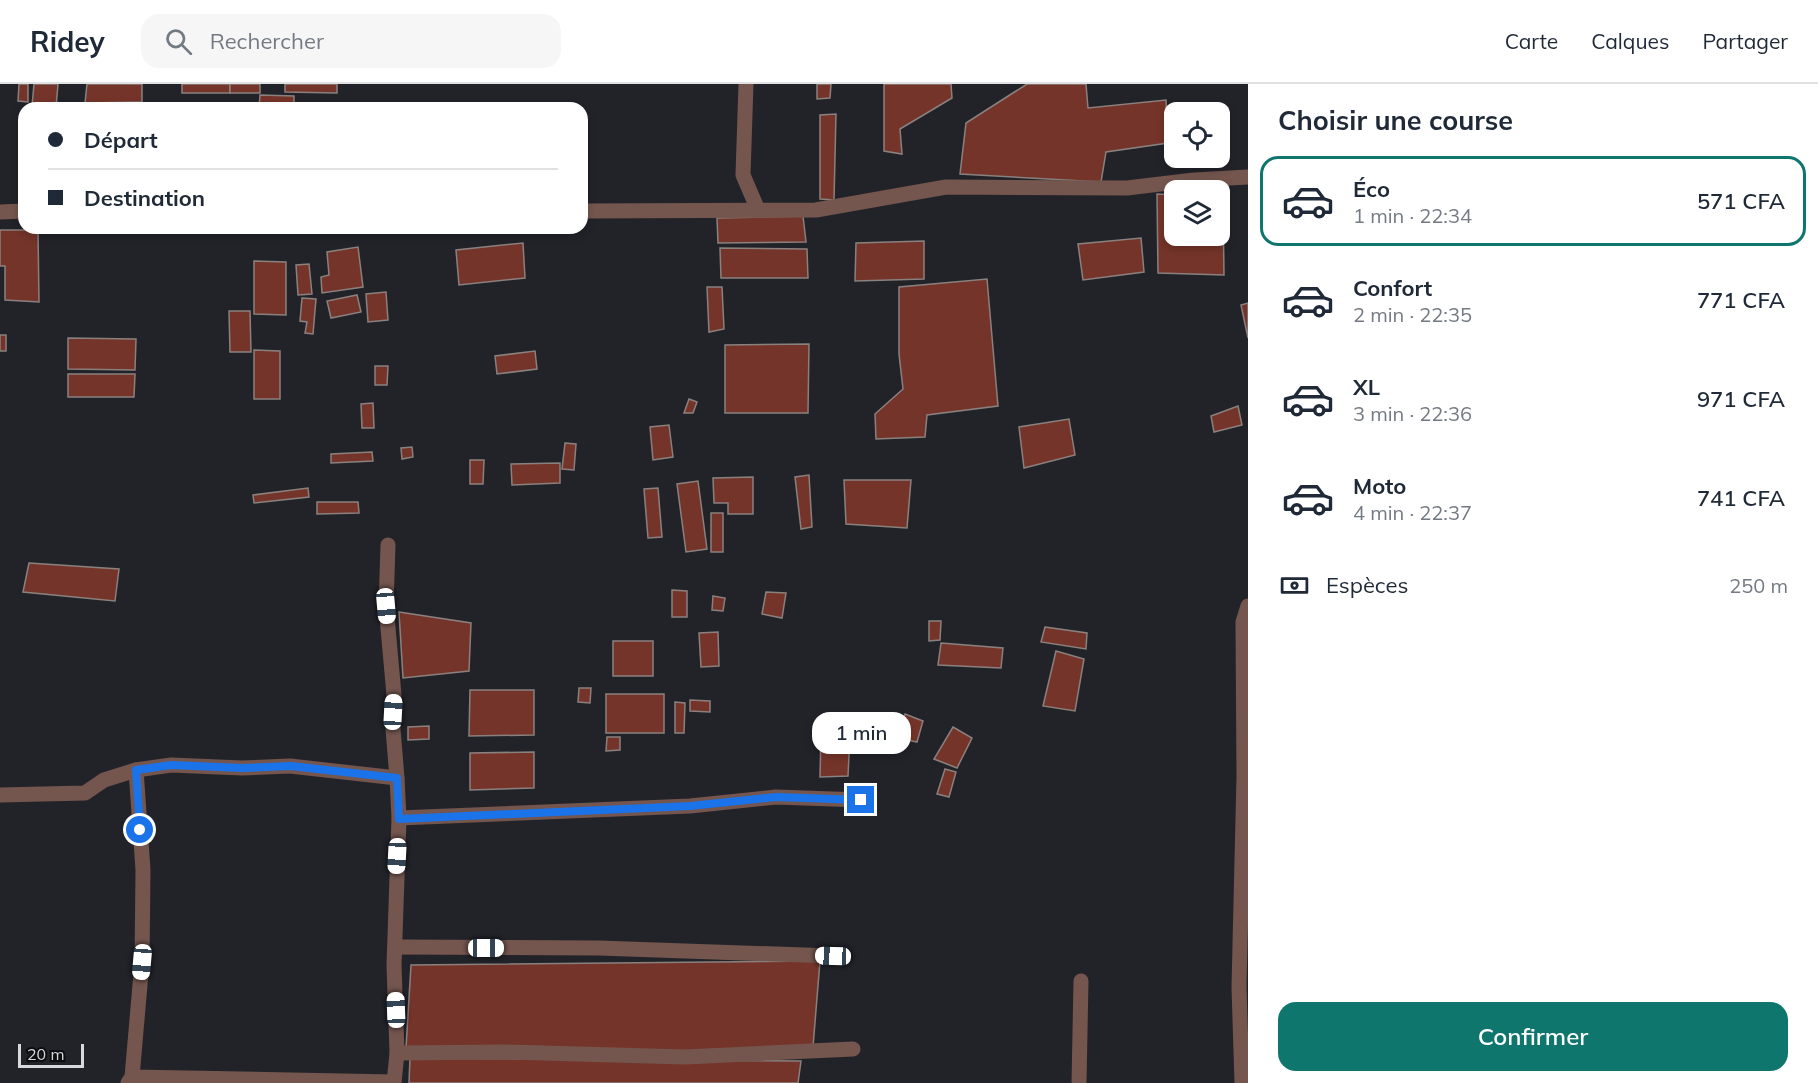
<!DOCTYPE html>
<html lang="fr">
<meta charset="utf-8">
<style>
body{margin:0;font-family:Mulish,sans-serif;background:#f6f6f7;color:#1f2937;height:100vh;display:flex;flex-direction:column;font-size:22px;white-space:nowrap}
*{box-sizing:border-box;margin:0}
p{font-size:20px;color:#747a83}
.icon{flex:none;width:33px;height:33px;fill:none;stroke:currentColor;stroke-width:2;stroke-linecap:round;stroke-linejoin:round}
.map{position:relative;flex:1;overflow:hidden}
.side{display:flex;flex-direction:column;background:#fff;width:570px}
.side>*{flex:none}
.top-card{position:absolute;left:18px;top:18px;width:570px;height:132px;border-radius:18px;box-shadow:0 3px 9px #0003;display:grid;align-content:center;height:132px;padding:0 30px;background:#fff}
.fabs{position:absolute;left:1164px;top:18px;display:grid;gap:12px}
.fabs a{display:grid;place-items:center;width:66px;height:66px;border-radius:12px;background:#fff;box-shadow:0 3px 9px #0003;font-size:30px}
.scale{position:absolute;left:18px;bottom:15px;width:66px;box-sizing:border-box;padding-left:6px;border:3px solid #d8d9dd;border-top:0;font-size:16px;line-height:21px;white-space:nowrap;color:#d8d9dd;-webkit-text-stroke:4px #0c0d0f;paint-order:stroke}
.end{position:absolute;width:27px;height:27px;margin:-14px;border:8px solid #1a73e8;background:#fff;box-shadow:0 0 0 3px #fff}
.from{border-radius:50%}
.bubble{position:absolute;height:42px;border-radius:18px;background:#fff;box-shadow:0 3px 9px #0003;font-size:20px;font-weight:600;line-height:42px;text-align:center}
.car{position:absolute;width:18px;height:36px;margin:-18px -9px;border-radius:8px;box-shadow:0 0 4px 2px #0007;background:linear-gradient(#fff 24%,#345 0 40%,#fff 0 76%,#345 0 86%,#fff 0)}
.top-card b{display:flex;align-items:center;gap:21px;height:57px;font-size:22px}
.top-card b+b{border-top:2px solid #e0e1e3}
.top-card i{width:15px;height:15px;background:#1f2937}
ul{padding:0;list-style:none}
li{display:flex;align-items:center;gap:18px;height:90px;margin:0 12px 9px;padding:0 18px;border:3px solid transparent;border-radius:18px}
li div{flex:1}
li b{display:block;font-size:22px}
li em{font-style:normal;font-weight:600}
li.current{border-color:#0f766e}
li>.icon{width:54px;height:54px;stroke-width:1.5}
h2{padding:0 30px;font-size:27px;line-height:72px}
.pay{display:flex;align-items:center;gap:15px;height:66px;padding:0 30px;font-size:22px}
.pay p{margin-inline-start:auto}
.cta{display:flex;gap:12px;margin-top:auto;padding:12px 30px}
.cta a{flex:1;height:69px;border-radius:18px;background:#0f766e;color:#fff;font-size:24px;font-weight:600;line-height:69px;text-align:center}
header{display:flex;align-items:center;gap:36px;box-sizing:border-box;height:84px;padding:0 30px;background:#fff;border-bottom:2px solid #e0e1e3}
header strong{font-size:28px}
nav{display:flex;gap:33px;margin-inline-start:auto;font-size:21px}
.search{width:420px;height:54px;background:#f6f6f7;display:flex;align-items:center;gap:15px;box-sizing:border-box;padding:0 21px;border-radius:18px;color:#747a83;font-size:22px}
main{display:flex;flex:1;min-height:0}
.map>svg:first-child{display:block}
.building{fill:#753429;stroke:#8a817f;stroke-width:1.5}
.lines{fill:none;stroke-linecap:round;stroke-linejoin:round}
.street{stroke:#74564e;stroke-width:15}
.route{stroke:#1a73e8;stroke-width:8}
</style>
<header>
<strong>Ridey</strong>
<div class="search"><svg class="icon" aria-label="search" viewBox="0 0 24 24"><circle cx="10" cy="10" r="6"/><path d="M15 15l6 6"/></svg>Rechercher</div>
<nav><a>Carte</a><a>Calques</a><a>Partager</a></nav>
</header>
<main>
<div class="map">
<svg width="1248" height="999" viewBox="0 0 1248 999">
<rect width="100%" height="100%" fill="#222329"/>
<!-- building -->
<g class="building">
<path d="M19,0H28V18L18,17Z"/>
<path d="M34,0H58L56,24L32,22Z"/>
<path d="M87,0H142V18L85,19Z"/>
<rect x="182" y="0" width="48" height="9"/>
<rect x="230" y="0" width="30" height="9"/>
<path d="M285,0H337V9L285,8Z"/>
<path d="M817,0H831L830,14L817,15Z"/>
<path d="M884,0H951L952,14L900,45L902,70L884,67Z"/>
<path d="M1027,0H1086L1088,24L1166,16L1168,59L1106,68L1101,98L960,90L966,39Z"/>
<path d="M260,11L294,12V24H259Z"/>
<path d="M836,30L834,116L820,115V31Z"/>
<path d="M1157,110L1174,111V152H1220V116H1223L1224,191L1158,189Z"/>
<path d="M803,132L806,158L718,159L717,134Z"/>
<path d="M0,146H38L39,218L5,216V182H0Z"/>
<path d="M1141,154L1144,188L1083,196L1078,160Z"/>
<path d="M924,157V195L855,197L856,159Z"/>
<path d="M523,159L525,194L459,201L456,166Z"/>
<path d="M358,163L363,203L322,209L321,193L329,191L327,168Z"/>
<path d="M720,164L807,165L808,194H721Z"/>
<path d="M254,177L286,178V231L254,230Z"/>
<path d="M309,180L312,210L298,211L296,181Z"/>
<path d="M987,195L998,322L927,331L925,353L876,355L875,330L903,305L899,270V203Z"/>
<path d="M707,203H722L724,245L709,248Z"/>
<path d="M386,208L388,236L368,238L366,210Z"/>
<path d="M357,211L361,228L331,234L327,217Z"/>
<path d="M302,214L316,215L313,250L305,249L307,238L300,237Z"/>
<path d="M1248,219V254L1241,221Z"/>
<path d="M229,227H250L251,268H230Z"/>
<rect x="0" y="251" width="6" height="16"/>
<path d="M68,254L136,255L135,286L68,285Z"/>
<path d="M809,260L808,329H725V261Z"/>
<path d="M254,266L280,267V315H254Z"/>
<path d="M535,267L537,285L497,290L495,272Z"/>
<path d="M375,282H388L387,301H375Z"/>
<path d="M68,290H135L134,313H68Z"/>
<path d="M689,315L697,318L693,329H684Z"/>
<path d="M373,319L374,344H362L361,320Z"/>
<path d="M1238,322L1242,341L1214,348L1211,332Z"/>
<path d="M1069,335L1075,371L1024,384L1019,343Z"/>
<path d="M669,341L673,373L653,376L650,343Z"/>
<path d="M565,359L576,360L574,386L562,385Z"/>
<path d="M412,363L413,373L402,375L401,364Z"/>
<path d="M372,368L373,377L331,379V370Z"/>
<path d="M470,376H484L483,400H470Z"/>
<path d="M560,379V399L512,401L511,380Z"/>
<path d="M809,391L812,443L801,445L795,393Z"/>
<path d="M753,393V430H728V419H714L713,394Z"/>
<path d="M844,396H911L907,444L846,440Z"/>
<path d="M698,397L707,465L686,468L677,400Z"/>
<path d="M308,404L309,413L254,419L253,411Z"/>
<path d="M658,404L662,453L648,454L644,405Z"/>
<path d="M317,418H358L359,429L317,430Z"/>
<rect x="711" y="429" width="12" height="39"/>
<path d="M29,479L119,485L115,517L23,508Z"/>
<path d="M672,506L687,507V533H672Z"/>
<path d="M766,508L786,509L782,534L762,530Z"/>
<path d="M713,512L725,514L723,527L712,526Z"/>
<path d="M399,528L471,539L469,587L403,594Z"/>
<path d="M929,537H941L940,556L929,557Z"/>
<path d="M1045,543L1087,549L1086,565L1041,558Z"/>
<path d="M718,548L719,582L701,583L699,549Z"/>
<rect x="613" y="557" width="40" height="35"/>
<path d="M941,559L1003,564L1001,584L938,581Z"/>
<path d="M1056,567L1084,575L1075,627L1043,622Z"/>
<path d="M579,604H591L590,619L578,618Z"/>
<path d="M470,606H534V651L469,652Z"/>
<rect x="606" y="610" width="58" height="39"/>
<path d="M690,616L710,617V628L690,627Z"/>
<path d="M675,618L685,619L684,649H675Z"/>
<path d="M905,630L923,637L917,658L898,654Z"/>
<path d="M429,642V655L408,656V643Z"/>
<path d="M953,643L972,654L957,684L934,675Z"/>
<path d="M821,650H850L848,692L820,693Z"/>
<path d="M607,653H620V666L606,667Z"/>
<path d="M534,668V704L470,706V669Z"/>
<path d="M945,685L956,688L949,713L937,710Z"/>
<path d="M820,877L813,963L720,969L406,964L411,881Z"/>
<path d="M410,974L801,977L798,999H409Z"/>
</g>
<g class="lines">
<!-- street -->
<g class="street">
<path d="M746,0L743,91L758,126"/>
<path d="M582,127L816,126L946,103L1127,104L1194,96L1248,93"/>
<path d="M0,128L24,127"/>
<path d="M388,461L386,522L394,611L393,645L397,694L399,734L394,881L397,969L394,999"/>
<path d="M0,711L85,709L104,696L136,686L171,681L242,684L290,682L397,694"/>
<path d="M399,734L690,722L776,713L861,716"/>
<path d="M395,863L599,864L833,872"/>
<path d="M397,969L504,968L685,973L853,965"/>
<path d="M132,993L394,998"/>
<path d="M128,999L132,993L142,878L143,786L136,686"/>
<path d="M1079,999L1081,897"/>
<path d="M1242,999L1239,903L1244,692L1243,538L1248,522"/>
</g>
</g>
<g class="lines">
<!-- route -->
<path class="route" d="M140,746L136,686L171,681L242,684L291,682L397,694L399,735L690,722L776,713L861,716"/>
</g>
</svg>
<div class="fabs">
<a><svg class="icon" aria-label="locate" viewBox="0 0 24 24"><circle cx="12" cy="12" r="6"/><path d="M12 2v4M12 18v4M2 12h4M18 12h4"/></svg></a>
<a><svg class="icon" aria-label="layers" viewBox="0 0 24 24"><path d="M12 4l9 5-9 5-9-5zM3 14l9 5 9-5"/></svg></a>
</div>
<div class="scale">20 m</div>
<i class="end from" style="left:140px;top:746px"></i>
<i class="end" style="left:861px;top:716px"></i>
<div class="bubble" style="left:812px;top:628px;width:99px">1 min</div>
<i class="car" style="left:386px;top:522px;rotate:175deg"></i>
<i class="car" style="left:393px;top:628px;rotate:3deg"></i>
<i class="car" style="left:397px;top:772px;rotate:183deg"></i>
<i class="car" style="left:486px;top:864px;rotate:90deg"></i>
<i class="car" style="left:833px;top:872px;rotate:272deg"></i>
<i class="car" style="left:142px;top:878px;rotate:185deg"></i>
<i class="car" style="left:396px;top:926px;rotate:358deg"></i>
<div class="top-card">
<b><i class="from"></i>Départ</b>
<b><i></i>Destination</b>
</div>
</div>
<section class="side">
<h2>Choisir une course</h2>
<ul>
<li class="current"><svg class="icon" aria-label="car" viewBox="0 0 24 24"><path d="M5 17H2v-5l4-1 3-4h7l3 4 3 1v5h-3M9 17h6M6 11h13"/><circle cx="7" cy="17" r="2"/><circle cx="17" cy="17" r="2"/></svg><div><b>Éco</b><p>1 min · 22:34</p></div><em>571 CFA</em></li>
<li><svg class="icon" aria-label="car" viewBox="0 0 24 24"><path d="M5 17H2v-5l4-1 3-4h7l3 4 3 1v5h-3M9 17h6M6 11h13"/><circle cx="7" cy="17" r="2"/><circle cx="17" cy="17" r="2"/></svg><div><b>Confort</b><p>2 min · 22:35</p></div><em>771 CFA</em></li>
<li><svg class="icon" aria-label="car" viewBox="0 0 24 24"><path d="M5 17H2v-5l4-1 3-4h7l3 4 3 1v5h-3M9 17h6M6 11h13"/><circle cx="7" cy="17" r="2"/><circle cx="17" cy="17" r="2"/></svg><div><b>XL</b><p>3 min · 22:36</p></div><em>971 CFA</em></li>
<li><svg class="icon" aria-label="car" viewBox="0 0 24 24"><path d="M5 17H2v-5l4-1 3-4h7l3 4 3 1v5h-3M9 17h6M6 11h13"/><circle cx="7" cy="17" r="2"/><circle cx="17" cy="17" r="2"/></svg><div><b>Moto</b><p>4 min · 22:37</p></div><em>741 CFA</em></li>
</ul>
<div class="pay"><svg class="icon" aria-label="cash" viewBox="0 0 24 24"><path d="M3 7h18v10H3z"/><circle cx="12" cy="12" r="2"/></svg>Espèces<p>250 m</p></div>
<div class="cta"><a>Confirmer</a></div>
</section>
</main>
